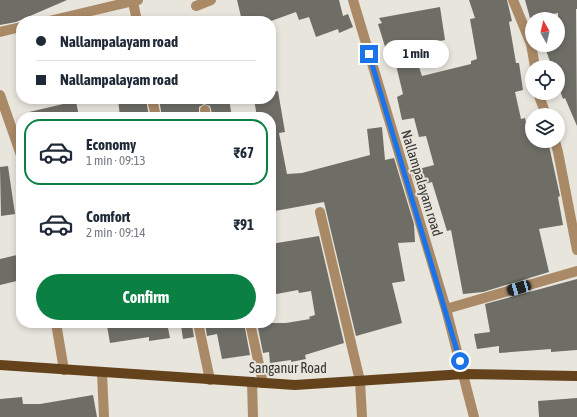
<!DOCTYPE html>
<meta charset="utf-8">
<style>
body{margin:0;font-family:"Asap Condensed",sans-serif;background:#f2f2f3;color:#1f2937;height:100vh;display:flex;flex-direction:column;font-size:15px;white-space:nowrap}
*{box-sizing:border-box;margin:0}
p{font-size:13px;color:#747a83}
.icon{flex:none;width:22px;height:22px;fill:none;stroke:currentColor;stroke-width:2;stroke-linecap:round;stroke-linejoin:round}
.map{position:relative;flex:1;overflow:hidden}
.details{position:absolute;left:16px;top:112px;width:260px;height:216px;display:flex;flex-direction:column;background:#fff;border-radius:16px;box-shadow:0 2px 6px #0003}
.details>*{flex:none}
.guide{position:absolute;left:16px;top:16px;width:260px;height:88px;border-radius:16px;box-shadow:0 2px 6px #0003;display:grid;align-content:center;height:88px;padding:0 20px;background:#fff}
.needle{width:26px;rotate:352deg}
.buttons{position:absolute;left:525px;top:12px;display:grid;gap:8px}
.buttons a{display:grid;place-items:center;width:40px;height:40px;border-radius:50%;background:#fff;box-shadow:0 2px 6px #0003;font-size:20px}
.end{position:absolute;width:18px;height:18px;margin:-9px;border:5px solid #1a73e8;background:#fff;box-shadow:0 0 0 2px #fff}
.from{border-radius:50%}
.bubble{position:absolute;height:28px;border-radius:14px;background:#fff;box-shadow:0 2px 6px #0003;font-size:13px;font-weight:700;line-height:28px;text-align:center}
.car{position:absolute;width:12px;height:24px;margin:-12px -6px;border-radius:5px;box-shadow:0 0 3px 1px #0007;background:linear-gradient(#222 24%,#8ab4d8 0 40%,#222 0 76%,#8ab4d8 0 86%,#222 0)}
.guide b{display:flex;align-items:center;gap:14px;height:38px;font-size:15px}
.guide b+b{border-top:1px solid #e0e1e3}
.guide i{width:10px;height:10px;background:#1f2937}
ul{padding:7px 0 0;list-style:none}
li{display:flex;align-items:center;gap:12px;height:66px;margin:0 8px 6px;padding:0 12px;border:2px solid transparent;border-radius:16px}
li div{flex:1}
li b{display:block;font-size:15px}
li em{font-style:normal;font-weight:700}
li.selected{border-color:#0b8043}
li>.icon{width:36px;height:36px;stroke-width:1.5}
.primary-button{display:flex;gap:8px;margin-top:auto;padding:8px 20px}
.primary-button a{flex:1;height:46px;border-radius:24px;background:#0b8043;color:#fff;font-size:16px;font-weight:700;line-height:46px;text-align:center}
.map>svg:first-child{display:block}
.building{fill:#6e6e67}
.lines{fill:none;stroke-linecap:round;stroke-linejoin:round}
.minor{stroke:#aa8966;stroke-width:10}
.major{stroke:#64421b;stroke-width:10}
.route{stroke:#1a73e8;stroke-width:5}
.labels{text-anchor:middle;stroke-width:4;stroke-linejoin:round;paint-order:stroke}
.street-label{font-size:14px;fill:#383634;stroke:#e8e5dd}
</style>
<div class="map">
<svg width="577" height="417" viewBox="0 0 577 417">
<rect width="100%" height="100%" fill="#e8e5dd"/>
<!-- building -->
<g class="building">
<path d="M0,0H67L16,22L0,25Z"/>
<path d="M237,0H339L343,16L348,14L353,27L339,33L338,29L316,37L309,17L299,20L296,12L271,21H242Z"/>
<path d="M469,0H507L512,21L509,22L516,63H519L523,90L515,92L521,119L525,118L528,133L532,132V141H548L560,196L558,197L563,225L539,229L549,272L483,292L463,294L451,230L447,231L432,182L416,186L411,171L434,165L426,136L419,137L414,118L402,120L397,97L403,94L396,65L391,66L378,24L382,23L379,18L440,7L445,40L412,46L422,76L471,64V61L477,59L470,19L475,18Z"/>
<path d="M525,0H577V9H576L577,126L565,98L563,99L558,85V67H552L544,45H558V13L530,18Z"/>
<path d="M278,91L285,132L279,133L287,174L302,173L370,155L367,129L382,127L385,160L394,158L414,224L415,242L398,243L405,281L392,283L402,323L356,336L324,202L275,211L271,193V117H257L254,99H271V92Z"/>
<path d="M118,99H146L149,117H120Z"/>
<path d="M159,99H229L232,117H213L210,106L204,104L199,107V114L162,117Z"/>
<path d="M76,101L79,117H30L29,112Z"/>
<path d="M8,166L15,214L1,216L0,167Z"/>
<path d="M319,236L344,343L305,355L306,359L291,362V360L270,363L269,352L263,353L257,323H286L310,319L309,317L315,315L311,291L299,293L298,290L271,295V244Z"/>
<path d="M21,254V280L0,285V259Z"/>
<path d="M577,279V350L551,352V349L499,353V346L477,349L474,334L490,332L485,304Z"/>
<path d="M122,323H167L170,338L149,341V337L110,343L107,326Z"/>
<path d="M205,323H244L250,355L222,359L217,334L207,336Z"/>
<path d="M192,325L194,337L183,339L181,326Z"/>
<path d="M93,395L97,417H0V399L22,397L23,404H40Z"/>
<path d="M577,398V417H539L538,401Z"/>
</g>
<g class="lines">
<!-- minor -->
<g class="minor">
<path d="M353,0L446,309L474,417"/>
<path d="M513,0L531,44L535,67"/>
<path d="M133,2L137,21"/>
<path d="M196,6L211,0"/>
<path d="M49,21L138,0"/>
<path d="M0,32L21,27"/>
<path d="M538,93L546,115"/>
<path d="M0,95L21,155"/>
<path d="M152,99L156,117"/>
<path d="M205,110L206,117"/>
<path d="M555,141L558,152L577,250"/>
<path d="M320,212L360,381L362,417"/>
<path d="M446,309L577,271"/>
<path d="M56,323L64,370"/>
<path d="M198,323L210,380"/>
<path d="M250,323L263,383"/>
<path d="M102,373L104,417"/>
<path d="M252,382L253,417"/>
</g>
<!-- major -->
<path class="major" d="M0,365L295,385L464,374L577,376"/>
</g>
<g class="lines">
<!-- route -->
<path class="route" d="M369,54L460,361"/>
</g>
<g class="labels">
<!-- street labels -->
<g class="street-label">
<text transform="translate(422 183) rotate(73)" y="5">Nallampalayam road</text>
<text x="288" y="373">Sanganur Road</text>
</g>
</g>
</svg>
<div class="buttons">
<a><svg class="needle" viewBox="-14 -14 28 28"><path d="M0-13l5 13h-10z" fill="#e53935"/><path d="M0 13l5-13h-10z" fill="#747a83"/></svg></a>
<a><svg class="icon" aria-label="locate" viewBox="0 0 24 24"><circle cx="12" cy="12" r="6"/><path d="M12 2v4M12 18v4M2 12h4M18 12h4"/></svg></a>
<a><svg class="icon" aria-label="layers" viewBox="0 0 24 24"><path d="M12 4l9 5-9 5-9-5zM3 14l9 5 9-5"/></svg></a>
</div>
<i class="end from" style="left:460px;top:361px"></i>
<i class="end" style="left:369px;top:54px"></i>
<div class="bubble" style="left:383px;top:40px;width:66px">1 min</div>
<i class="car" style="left:519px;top:288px;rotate:254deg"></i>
<div class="guide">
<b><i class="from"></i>Nallampalayam road</b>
<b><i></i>Nallampalayam road</b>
</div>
<section class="details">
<ul>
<li class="selected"><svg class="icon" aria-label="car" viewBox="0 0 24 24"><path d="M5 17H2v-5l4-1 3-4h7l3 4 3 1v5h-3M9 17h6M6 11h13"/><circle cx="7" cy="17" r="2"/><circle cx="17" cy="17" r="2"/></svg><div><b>Economy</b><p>1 min · 09:13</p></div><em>₹67</em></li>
<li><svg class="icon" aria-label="car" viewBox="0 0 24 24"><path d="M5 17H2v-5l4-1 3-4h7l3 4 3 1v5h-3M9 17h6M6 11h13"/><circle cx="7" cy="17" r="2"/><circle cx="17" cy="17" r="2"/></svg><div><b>Comfort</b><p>2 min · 09:14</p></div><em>₹91</em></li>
</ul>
<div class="primary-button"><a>Confirm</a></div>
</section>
</div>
